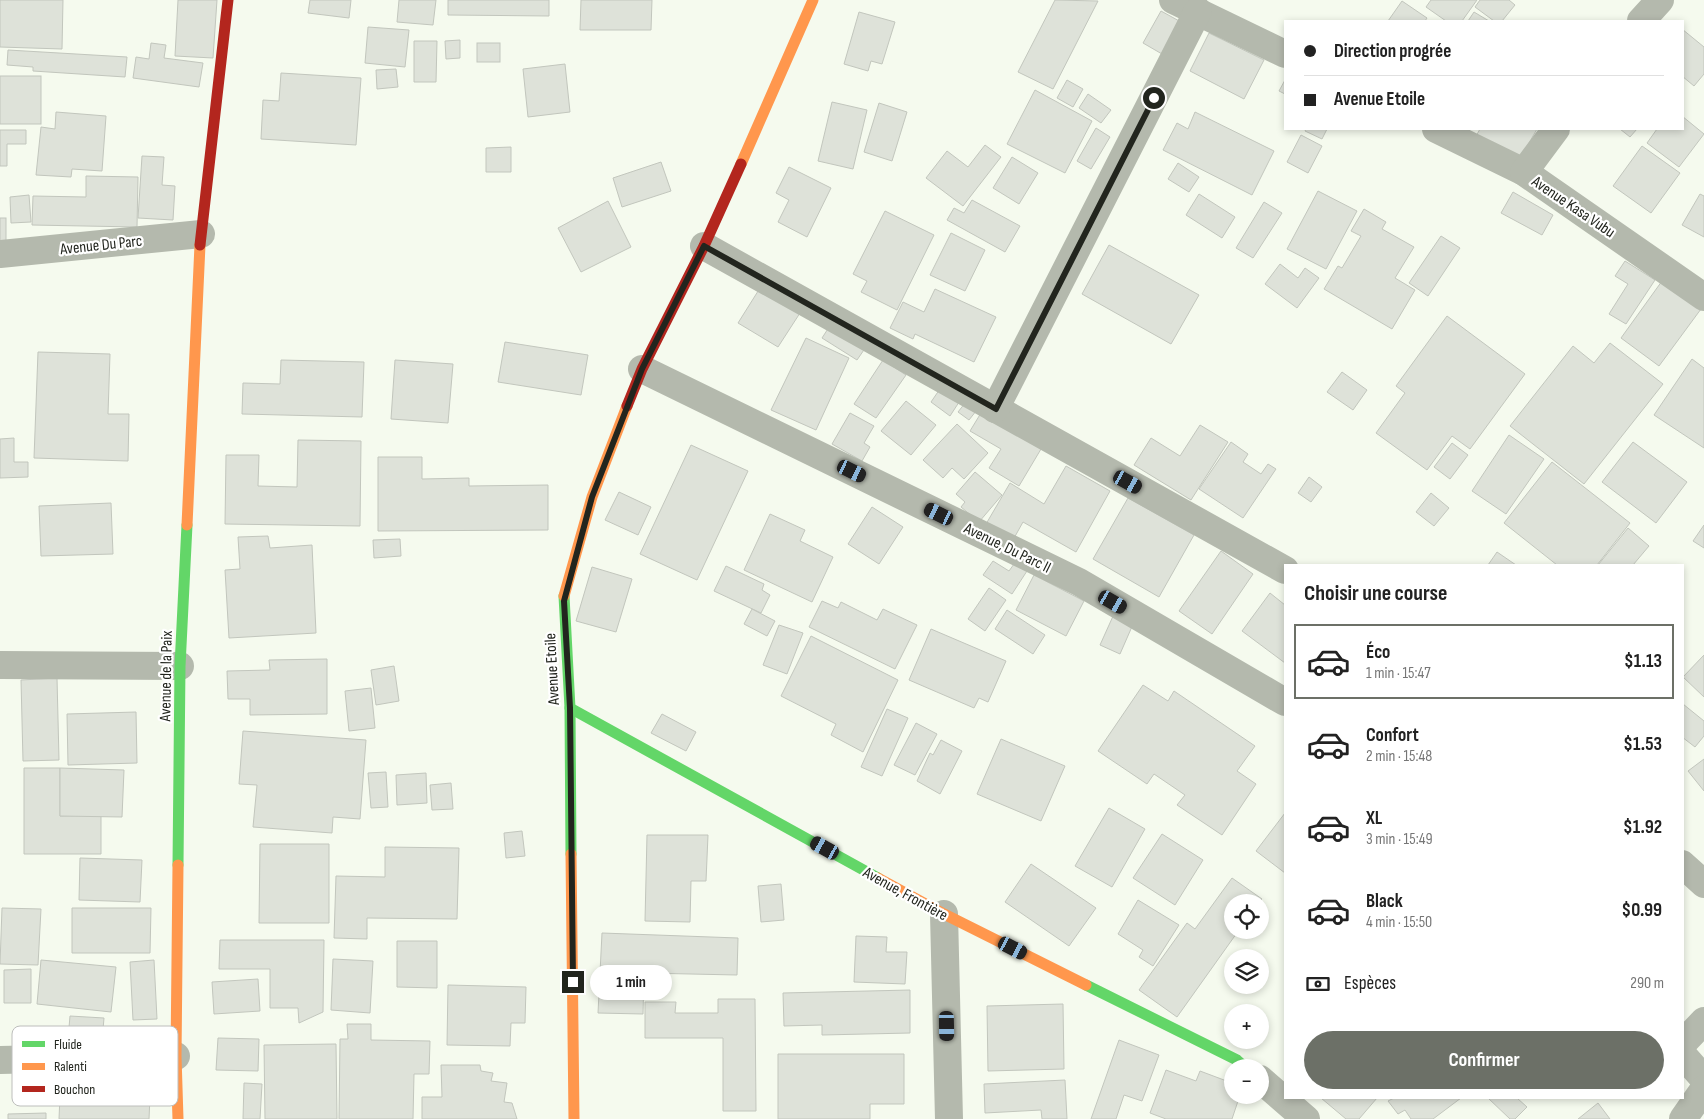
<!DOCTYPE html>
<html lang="fr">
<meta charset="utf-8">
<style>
body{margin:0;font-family:"Sofia Sans Condensed",sans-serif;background:#f6f6f6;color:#222;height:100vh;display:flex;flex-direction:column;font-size:19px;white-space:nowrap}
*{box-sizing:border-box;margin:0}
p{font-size:16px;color:#767676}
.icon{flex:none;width:28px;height:28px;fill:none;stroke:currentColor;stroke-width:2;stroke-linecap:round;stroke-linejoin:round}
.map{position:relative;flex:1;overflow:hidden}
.panel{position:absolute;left:1284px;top:564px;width:400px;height:535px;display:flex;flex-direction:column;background:#fff;border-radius:0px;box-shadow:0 2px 8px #0003}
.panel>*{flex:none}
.banner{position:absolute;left:1284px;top:20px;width:400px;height:110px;border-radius:0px;box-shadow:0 2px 8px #0003;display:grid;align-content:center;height:110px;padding:0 20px;background:#fff}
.buttons{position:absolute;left:1224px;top:894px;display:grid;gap:10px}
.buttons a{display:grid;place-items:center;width:45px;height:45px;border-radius:50%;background:#fff;box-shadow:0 2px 8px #0003;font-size:25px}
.end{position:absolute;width:22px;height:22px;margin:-11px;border:6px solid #22251e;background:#fff;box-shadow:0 0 0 2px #fff}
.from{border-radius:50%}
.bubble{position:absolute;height:35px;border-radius:18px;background:#fff;box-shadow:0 2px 8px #0003;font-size:16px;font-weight:700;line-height:35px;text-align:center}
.car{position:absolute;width:15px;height:30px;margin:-15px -8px;border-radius:6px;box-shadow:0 0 4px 1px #0007;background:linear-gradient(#222 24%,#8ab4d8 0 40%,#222 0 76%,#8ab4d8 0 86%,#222 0)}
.banner b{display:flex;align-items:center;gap:18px;height:48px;font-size:19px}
.banner b+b{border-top:1px solid #e0e0e0}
.banner i{width:12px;height:12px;background:#222}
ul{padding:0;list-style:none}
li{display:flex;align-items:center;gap:15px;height:75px;margin:0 10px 8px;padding:0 10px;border:2px solid transparent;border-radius:0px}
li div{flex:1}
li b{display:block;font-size:19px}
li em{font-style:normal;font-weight:700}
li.selected{border-color:#6c7067}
li>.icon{width:45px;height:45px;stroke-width:1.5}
h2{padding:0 20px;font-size:22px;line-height:60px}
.pay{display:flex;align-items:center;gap:12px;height:55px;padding:0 20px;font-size:19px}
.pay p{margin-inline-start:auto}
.button{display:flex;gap:10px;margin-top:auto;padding:10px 20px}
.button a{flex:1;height:58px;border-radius:30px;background:#6c7067;color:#fff;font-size:20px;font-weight:700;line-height:58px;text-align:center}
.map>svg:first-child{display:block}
.building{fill:#dee2d9;stroke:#c2c6bd}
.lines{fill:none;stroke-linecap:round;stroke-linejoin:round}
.street{stroke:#b4b9ad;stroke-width:28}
.fast{stroke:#63d668;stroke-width:11}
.slow{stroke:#ff974d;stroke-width:11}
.jam{stroke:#b3261e;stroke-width:11}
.route{stroke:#22251e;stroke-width:6}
.labels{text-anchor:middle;stroke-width:4.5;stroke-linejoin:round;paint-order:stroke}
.street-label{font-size:16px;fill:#22251e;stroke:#fff}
.key{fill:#fff;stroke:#bdbebc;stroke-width:1}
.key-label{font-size:14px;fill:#22251e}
</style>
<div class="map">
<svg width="1704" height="1119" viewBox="0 0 1704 1119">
<rect width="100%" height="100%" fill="#f5faee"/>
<!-- building -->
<g class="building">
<path d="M0,0H63L62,49L0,47Z"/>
<path d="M178,0H217L213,58L175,56Z"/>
<path d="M310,0H351L349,18L308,13Z"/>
<path d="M399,0H436L433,25L397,22Z"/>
<path d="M448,0H549V16L448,15Z"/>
<path d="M581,0H652L651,30H580Z"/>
<path d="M1055,0L1098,1L1053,89L1018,72Z"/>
<path d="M1431,0H1477L1462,21H1446L1426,7Z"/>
<path d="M1480,0H1509L1515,5L1502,21H1494L1475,7Z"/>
<path d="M1402,1L1427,18L1425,21H1388Z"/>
<path d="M1161,11L1181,22L1162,54L1143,43Z"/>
<path d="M859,12L895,22L882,64L871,61L868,71L844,64Z"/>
<path d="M1474,12L1489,21H1468Z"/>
<path d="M368,27L409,30L405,67L365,63Z"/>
<path d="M1682,29L1704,47V74L1694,86L1682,76Z"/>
<path d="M1209,33L1264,60L1244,99L1190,71Z"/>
<path d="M460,40V58L446,59L445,41Z"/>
<path d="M414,41H437L436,82H414Z"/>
<path d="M151,43L166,45L164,58L203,63L199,87L133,78L136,57L149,59Z"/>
<rect x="477" y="43" width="23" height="19"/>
<path d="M8,50L127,57L125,77L33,71V67L7,65Z"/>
<path d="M565,64L570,112L528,117L523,69Z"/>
<path d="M396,69L398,87L377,89L376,70Z"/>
<path d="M281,73L361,78L356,145L261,139L263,100L279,101Z"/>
<rect x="0" y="76" width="41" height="48"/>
<path d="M1067,80L1083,89L1073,107L1057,98Z"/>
<path d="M1285,80V94L1279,91Z"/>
<path d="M1035,90L1092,121L1065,173L1007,144Z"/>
<path d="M1088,94L1111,110L1101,123L1079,108Z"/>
<path d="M832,102L867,110L853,169L818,161Z"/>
<path d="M879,103L907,112L892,161L864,152Z"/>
<path d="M56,112L106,116L102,171L72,169L71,177L36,175L41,127L55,129Z"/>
<path d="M1195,112L1274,151L1252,195L1163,150L1177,123L1188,129Z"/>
<path d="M1682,116L1704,134L1679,167L1647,143L1657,129H1682Z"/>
<path d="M1096,128L1110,137L1091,169L1077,161Z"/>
<path d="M1306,129H1327L1322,139L1305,131Z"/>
<path d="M1480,129H1537L1518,162L1475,138Z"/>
<path d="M1620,129H1637L1630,137Z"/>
<path d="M0,130H26V144H7V166H0Z"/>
<path d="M1301,135L1322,146L1308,173L1287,162Z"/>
<path d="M985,145L1001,157L963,206L926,178L947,151L968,167Z"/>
<path d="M1642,146L1680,173L1651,213L1613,186Z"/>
<path d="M511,147V172H486V148Z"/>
<path d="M142,156L164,157L162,185L175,186L173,220L138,218Z"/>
<path d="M1012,157L1038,173L1019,204L993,188Z"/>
<path d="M661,162L671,191L622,207L613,178Z"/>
<path d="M1178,163L1199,177L1189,192L1168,179Z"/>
<path d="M789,167L831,188L807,237L778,222L789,200L776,193Z"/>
<path d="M86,176L138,177L137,227L32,225L33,196L86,197Z"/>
<path d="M1318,191L1357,211L1326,269L1287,249Z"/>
<path d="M1513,192L1553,215L1542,235L1501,213Z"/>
<path d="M1199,194L1235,217L1222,238L1186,215Z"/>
<path d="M1700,194L1704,196V237L1682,225Z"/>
<path d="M29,195L31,222L11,223L10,197Z"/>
<path d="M972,200L1020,226L1005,252L947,220L954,208L964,213Z"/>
<path d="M608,201L631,247L581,272L558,228Z"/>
<path d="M1264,202L1282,213L1253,258L1236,248Z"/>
<path d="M1364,209L1386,222L1382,229L1414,247L1395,278L1415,290L1392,329L1324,289L1338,266L1342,268L1361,236L1351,231Z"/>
<path d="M885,211L934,235L897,310L861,292L867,281L853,274Z"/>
<rect x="0" y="218" width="6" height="31"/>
<path d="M951,233L985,250L965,291L930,275Z"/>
<path d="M1441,236L1460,248L1428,296L1409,283Z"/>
<path d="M1109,245L1199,295L1171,344L1082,294Z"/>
<path d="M1625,261L1655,280L1626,324L1609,314L1628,284L1615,276Z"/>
<path d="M1280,264L1298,278L1305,268L1319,278L1297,308L1265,284Z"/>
<path d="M1662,281L1701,309L1659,366L1621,338Z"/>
<path d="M760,288L800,313L778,347L738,323Z"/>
<path d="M935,289L996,317L974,362L915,334L913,339L890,328L903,302L924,312Z"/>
<path d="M1447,316L1525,374L1470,449L1452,436L1427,470L1376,433L1405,393L1396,386Z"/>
<path d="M833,321L868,344L857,360L822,338Z"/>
<path d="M806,338L849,358L816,430L771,410Z"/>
<path d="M505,342L588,355L581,395L498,382Z"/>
<path d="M1610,343L1663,384L1584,484L1510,426L1573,346L1594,363Z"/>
<path d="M38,352L110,354L108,414H129L128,461L34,458Z"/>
<path d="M1692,359L1704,368V448L1654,415Z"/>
<path d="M281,360L364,362L362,417L242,414L243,383L280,384Z"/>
<path d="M395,360L453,364L448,423L391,419Z"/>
<path d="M883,360L906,375L876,418L854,404Z"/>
<path d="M1342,372L1367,390L1353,410L1327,392Z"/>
<path d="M944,383L963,396L950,416L931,402Z"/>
<path d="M969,398L980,406L969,420L958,412Z"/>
<path d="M906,401L936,425L911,455L881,431Z"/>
<path d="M984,408L1044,444L1019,486L989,468L1001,449L970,431Z"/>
<path d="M850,413L874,426L864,443L870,447L862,461L832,444Z"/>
<path d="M957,424L988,453L964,479L952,468L943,478L923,460Z"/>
<path d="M1200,425L1228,442L1191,500L1134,465L1151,438L1180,456Z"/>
<path d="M1509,435L1544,459L1506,514L1472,491Z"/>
<path d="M14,438V462H28V477L0,478V439Z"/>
<path d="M298,440L361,441L360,526L225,524L226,455H259L258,486L297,487Z"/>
<path d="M1231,442L1248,454L1243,462L1261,474L1268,464L1276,469L1243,518L1199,489Z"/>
<path d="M1633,442L1687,482L1656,523L1602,482Z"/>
<path d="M1452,443L1468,455L1450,479L1434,467Z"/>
<path d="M691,445L748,471L697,580L640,554Z"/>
<path d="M378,457H422V479L469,478V486L548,485V530L378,531Z"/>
<path d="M1552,462L1630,523L1597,565H1557L1504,523Z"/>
<path d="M1066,466L1110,491L1076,552L1023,522L1013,540L986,524L1010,483L1044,504Z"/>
<path d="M975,472L1002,495L979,522L961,507L965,502L956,494Z"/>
<path d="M1309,477L1322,487L1311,502L1298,493Z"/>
<path d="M619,492L651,507L638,535L605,520Z"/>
<path d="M1431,493L1449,508L1434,526L1416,512Z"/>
<path d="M1128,498L1194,535L1159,597L1093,559Z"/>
<path d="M111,503L113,554L41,556L39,506Z"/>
<path d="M872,507L903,527L879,564L848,544Z"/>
<path d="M770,514L805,530L800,541L833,557L812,602L744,570Z"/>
<path d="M1704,525V548L1693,541Z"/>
<path d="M1628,528L1649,546L1633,565H1598Z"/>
<path d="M268,536L270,548L312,545L316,633L229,638L225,570L240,569L238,537Z"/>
<path d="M400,539L401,556L374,558L373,540Z"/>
<path d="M1221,551L1253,574L1212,634L1179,611Z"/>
<path d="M1497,552L1516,565H1488Z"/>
<path d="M993,561L1009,571L1014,564L1027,571L1012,594L983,575Z"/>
<path d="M726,566L764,584L762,590L770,595L761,613L714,591Z"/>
<path d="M592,567L632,579L616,632L576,621Z"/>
<path d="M1034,575L1084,601L1066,636L1016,610Z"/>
<path d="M989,588L1006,600L985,631L968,619Z"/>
<path d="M1270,593L1285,605V663L1242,631Z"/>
<path d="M822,601L838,608L841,602L877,620L883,609L917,625L895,669L809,627Z"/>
<path d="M752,609L775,621L767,636L744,624Z"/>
<path d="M1007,610L1045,635L1033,654L995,629Z"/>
<path d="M1114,614L1134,622L1120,654L1100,645Z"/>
<path d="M779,625L803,633L787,674L763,665Z"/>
<path d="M931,629L1006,661L988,702L979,698L974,708L909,680Z"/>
<path d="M811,636L898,680L863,752L831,735L836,724L781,696Z"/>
<path d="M1704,655V697L1683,677Z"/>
<path d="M327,659V714L250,715V699H228L227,671L270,670L269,660Z"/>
<path d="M394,666L399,701L376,705L371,670Z"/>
<path d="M57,678L59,760L23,761L21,680Z"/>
<path d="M1143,685L1168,701L1174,691L1255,746L1237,771L1256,784L1222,835L1177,805L1185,795L1154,774L1147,784L1098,751Z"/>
<path d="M371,688L375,728L349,731L345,691Z"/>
<path d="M1683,704L1704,721V736L1695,747L1682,737Z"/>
<path d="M887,709L908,718L882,776L861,767Z"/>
<path d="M136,712L137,763L68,765L67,714Z"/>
<path d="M662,714L696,732L686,751L651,733Z"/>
<path d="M916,723L937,734L915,775L894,765Z"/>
<path d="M243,731L366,740L360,819L333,817L332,833L253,827L257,785L239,784Z"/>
<path d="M1001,739L1065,766L1041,821L977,794Z"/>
<path d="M941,740L962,751L940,794L917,781L930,753L933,755Z"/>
<path d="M1704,759V791L1688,771Z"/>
<path d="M24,768H60V816L101,815V854H24Z"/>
<path d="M60,768L124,770L122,817L60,816Z"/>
<path d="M386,772L388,807L371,808L368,773Z"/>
<path d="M426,773L427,803L397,805L396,775Z"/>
<path d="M451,783L453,809L432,810L430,785Z"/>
<path d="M1109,808L1145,829L1112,887L1075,866Z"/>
<path d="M1285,813V873L1256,851Z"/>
<path d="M522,831L525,856L506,858L504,833Z"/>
<path d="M1162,834L1203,860L1175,905L1133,878Z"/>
<path d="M647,835H708L706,881H691L690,922L645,921Z"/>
<path d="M260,844H329V923H259Z"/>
<path d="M385,847L459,848L457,919L367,918V939L334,938L336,876L385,877Z"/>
<path d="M80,858L142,860L140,902L79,900Z"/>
<path d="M1031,864L1096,908L1069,946L1005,902Z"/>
<path d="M1232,878L1262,899L1259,902H1232V930H1239L1177,1017L1139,990L1187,923L1195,929Z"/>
<path d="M781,884L784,920L761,922L758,886Z"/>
<path d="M1138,900L1179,925L1153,966L1139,957L1143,950L1118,934Z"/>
<path d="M2,908L41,909L38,965L0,964Z"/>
<path d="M72,908H151L150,953H72Z"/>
<path d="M602,933L738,938L737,975L644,973L643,1014L598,1013Z"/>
<path d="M856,936L887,937L886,952H907L905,984L854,982Z"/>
<path d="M220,940H324L323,1012L299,1023L298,1008H270V969H219Z"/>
<path d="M397,941H437V988L397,987Z"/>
<path d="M333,959L373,961L370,1013L331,1010Z"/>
<path d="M41,960L116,967L111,1012L37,1004Z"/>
<path d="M154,960L157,1019L133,1020L130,962Z"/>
<path d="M31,969V1003H4V970Z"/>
<path d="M258,979L260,1011L214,1014L212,982Z"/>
<path d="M448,985L526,987L525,1023H511L510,1046L447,1045Z"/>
<path d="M910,990V1033L822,1035V1025L784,1026L783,993Z"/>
<path d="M718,999H755L756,1111H723V1038H645V1002H676L675,1013H718Z"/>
<path d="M1063,1004L1064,1069L988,1071L987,1006Z"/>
<path d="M70,1016L104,1018L102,1041L68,1039Z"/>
<path d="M347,1024H371V1040L430,1041L429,1074H414L413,1119H339L340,1039H348Z"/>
<path d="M218,1038L259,1039L258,1071L216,1070Z"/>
<path d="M1119,1040L1159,1055L1142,1101L1124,1095L1116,1119H1091Z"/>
<path d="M336,1044L337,1119H265L264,1045Z"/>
<path d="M778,1054H904V1104H870V1119H778Z"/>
<path d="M441,1065H480L481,1071L493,1073L491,1081L507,1083L504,1102L512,1103L517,1119H422V1097H442Z"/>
<path d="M1166,1070L1196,1081L1200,1071L1232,1083V1095H1240L1232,1119H1166L1150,1113Z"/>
<path d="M61,1071L151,1074L149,1119H59Z"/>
<path d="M1065,1080L1067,1119H1042L1041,1110L985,1113L984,1084Z"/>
<path d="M244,1083L262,1084L260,1119H243Z"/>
<path d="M1321,1098H1377L1359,1119H1346Z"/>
<path d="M1394,1098H1461L1433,1119H1411L1405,1110L1398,1114L1388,1101Z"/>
<path d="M1488,1098H1517L1527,1107L1515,1119H1510Z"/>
<path d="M1598,1103L1610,1119H1578Z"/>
<path d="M46,1113V1119H8V1114Z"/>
</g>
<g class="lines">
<!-- street -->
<g class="street">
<path d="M1173,0L1285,54"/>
<path d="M1641,21L1660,0"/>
<path d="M1436,129L1524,172L1704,297"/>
<path d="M1524,172L1556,129"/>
<path d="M704,246L1285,570"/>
<path d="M0,254L201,234"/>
<path d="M642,369L1079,582L1285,702"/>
<path d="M995,409L1198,11"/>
<path d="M0,665L180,666"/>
<path d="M1682,864L1704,884"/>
<path d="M944,914L949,1119"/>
<path d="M1682,1044L1704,1021"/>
<path d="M1682,1054L1704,1079"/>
<path d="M0,1060L176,1056"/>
<path d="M1260,1079L1306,1119"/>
<path d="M1683,1119L1704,1089"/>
</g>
<!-- fast -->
<g class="fast">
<path d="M564,596L570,708L571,854"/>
<path d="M570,708L878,878"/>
<path d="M178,865L180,666L187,525"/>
<path d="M1086,985L1237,1060L1246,1068"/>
</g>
<!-- slow -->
<g class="slow">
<path d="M741,164L813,0"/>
<path d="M187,525L200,245"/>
<path d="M564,596L592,497L627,406"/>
<path d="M571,854L574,1119"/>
<path d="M178,865L176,1056L178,1119"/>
<path d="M878,878L944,914L1086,985"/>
</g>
<!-- jam -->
<g class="jam">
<path d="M200,245L228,0"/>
<path d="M627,406L642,369L704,246L741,164"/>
</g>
</g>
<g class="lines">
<!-- route -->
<path class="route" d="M573,982L570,708L564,601L592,497L642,369L704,246L996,409L1154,98"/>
</g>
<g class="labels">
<!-- street labels -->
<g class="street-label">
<text transform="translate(1574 206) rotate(34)" y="6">Avenue Kasa Vubu</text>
<text transform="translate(101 244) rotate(-6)" y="6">Avenue Du Parc</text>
<text transform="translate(1008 547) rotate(26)" y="6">Avenue, Du Parc II</text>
<text transform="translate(551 669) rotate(-93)" y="6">Avenue Etoile</text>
<text transform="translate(165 676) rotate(-89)" y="6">Avenue de la Paix</text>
<text transform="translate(906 893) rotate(29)" y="6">Avenue, Frontière</text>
</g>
</g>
<!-- legend -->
<rect x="12" y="1026" width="166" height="80" rx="8" class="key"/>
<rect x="22" y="1041" width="23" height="6" fill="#63d668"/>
<rect x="22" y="1063" width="23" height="7" fill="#ff974d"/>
<rect x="22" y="1086" width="23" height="6" fill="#b3261e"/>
<g class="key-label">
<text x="54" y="1049">Fluide</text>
<text x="54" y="1071">Ralenti</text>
<text x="54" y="1094">Bouchon</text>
</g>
</svg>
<div class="buttons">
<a><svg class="icon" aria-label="locate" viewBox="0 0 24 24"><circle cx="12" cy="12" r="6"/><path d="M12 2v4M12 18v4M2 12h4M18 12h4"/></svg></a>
<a><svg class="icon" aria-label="layers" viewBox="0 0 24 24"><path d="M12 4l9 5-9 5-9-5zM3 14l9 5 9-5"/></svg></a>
<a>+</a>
<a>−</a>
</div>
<i class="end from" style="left:1154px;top:98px"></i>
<i class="end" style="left:573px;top:982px"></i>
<div class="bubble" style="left:590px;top:965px;width:82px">1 min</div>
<i class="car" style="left:852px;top:471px;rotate:116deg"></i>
<i class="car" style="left:1128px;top:482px;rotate:119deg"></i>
<i class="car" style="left:939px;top:514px;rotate:296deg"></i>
<i class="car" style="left:1113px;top:602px;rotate:120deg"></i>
<i class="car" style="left:825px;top:848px;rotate:299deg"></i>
<i class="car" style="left:1013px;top:948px;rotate:117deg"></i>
<i class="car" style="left:947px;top:1026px;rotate:179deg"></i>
<div class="banner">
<b><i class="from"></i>Direction progrée</b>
<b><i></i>Avenue Etoile</b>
</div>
<section class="panel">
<h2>Choisir une course</h2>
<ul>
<li class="selected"><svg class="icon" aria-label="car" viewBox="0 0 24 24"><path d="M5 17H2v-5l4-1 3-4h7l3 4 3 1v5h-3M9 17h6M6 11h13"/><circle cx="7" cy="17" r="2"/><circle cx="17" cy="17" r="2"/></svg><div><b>Éco</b><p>1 min · 15:47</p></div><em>$1.13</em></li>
<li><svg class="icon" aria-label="car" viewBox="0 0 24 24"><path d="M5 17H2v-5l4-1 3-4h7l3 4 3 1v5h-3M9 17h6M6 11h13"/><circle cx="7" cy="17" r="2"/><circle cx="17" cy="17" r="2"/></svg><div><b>Confort</b><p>2 min · 15:48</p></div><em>$1.53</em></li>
<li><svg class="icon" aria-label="car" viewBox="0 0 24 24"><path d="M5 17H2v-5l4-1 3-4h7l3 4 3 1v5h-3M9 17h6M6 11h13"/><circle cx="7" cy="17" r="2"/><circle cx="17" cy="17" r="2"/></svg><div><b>XL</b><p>3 min · 15:49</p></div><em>$1.92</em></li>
<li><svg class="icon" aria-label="car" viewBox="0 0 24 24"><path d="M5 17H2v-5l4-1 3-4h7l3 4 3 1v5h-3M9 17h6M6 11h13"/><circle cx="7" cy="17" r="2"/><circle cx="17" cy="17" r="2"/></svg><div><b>Black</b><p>4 min · 15:50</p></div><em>$0.99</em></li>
</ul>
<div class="pay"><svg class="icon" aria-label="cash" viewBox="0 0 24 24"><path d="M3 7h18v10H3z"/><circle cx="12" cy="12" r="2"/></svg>Espèces<p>290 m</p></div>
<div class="button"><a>Confirmer</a></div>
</section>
</div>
